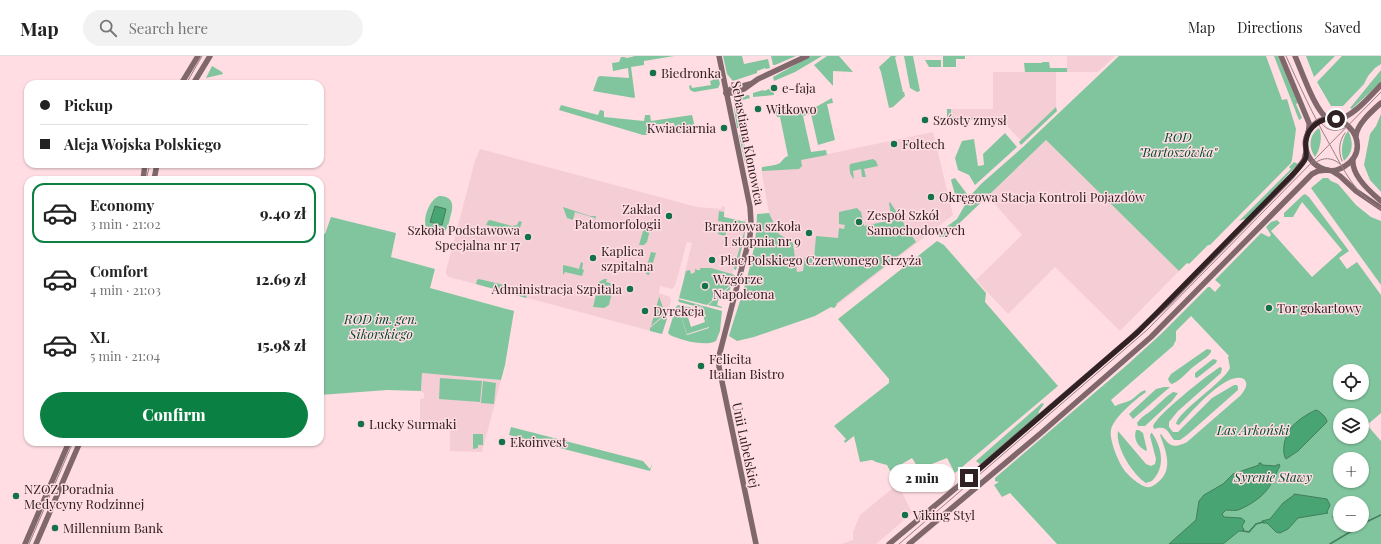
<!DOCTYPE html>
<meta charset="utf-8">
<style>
body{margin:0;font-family:"Playfair Display",serif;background:#f2f2f2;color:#222;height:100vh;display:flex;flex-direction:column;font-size:15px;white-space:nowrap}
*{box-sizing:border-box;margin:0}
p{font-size:13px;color:#767676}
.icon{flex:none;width:22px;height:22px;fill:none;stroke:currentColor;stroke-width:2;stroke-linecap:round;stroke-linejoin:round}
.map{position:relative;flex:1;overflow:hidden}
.panel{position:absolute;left:24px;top:120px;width:300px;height:270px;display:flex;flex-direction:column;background:#fff;border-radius:12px;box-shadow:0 1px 3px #0004}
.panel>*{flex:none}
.hud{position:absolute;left:24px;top:24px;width:300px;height:88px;border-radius:12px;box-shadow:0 1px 3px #0004;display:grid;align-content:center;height:88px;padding:0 16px;background:#fff}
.tools{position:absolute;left:1333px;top:308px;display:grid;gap:8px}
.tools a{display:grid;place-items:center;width:36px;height:36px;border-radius:50%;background:#fff;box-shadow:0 1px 3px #0004;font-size:20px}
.end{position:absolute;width:18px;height:18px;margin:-9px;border:5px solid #302124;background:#fff;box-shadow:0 0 0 2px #fff}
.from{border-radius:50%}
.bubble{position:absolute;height:28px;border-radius:14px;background:#fff;box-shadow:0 1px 3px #0004;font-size:13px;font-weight:800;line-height:28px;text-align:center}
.hud b{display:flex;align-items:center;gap:14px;height:38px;font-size:15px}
.hud b+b{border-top:1px solid #e0e0e0}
.hud i{width:10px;height:10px;background:#222}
ul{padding:7px 0 0;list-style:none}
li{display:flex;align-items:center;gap:12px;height:60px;margin:0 8px 6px;padding:0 8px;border:2px solid transparent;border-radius:12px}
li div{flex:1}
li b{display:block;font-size:15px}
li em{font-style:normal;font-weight:800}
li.current{border-color:#0b8043}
li>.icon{width:36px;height:36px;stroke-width:1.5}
.action{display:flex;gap:8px;margin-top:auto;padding:8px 16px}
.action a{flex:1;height:46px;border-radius:24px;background:#0b8043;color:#fff;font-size:16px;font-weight:800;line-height:46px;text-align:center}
header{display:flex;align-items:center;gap:24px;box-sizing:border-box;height:56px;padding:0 20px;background:#fff;border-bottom:1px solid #e0e0e0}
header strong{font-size:19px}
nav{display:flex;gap:22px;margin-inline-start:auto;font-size:14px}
.search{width:280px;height:36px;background:#f2f2f2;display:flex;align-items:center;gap:10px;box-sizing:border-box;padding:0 14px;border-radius:22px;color:#767676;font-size:15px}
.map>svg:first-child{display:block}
.built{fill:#f5cdd5}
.green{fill:#81c59e;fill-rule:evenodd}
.water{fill:#49a474;stroke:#427d5c}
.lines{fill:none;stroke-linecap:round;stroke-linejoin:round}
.stream{stroke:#427d5c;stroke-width:1.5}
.secondary{stroke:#80676c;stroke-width:5.5}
.tram{stroke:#977f83;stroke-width:1}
.route{stroke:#302124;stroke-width:5}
.poi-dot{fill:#137248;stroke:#ffdde3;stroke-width:1.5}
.labels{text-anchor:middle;stroke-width:3;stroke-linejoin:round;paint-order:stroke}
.poi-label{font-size:13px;fill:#302124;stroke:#ffdde3;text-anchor:start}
.park-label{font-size:13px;font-style:italic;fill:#004b2c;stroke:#ffdde3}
.street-label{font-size:13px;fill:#302124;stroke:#ffdde3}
</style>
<header>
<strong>Map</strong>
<div class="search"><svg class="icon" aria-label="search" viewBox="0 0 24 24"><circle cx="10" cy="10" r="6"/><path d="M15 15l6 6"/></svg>Search here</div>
<nav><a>Map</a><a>Directions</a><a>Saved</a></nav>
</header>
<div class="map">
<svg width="1381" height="488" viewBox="0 0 1381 488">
<rect width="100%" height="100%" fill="#ffdde3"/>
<!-- built -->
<g class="built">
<path d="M1067,0H1115L1098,16H1067Z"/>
<path d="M993,16H1056V51L1021,85L999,61H951V53H993Z"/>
<path d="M933,76L953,159L837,249L803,215L797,216L793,187L779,178L769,157L761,112Z"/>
<path d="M1046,84L1179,215L1120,275L1055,211L1008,258L976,224L1022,179L987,139Z"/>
<path d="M480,93L697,151L721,153L722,150L725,151L724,161L743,166L746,162V169L732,221L702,213L684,220L692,187L687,186L675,230L672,233L660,230L659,237L670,241L671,245L662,278L449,221L446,218V215L475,105Z"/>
<path d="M422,317L501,324L482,396L450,395V372L420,371V343L424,342V337L421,336Z"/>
<path d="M898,428L912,457L876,488H841L853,484V476L860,459Z"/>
</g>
<!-- green -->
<g class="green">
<path d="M635,0H674L644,5V9L631,11L635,41L634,42L593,35L598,21L600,20L629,22L628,12L613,15L612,7L619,6L621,1H624L627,2Z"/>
<path d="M723,0H742L744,8L768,3L770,12L766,13L765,12L757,15V17L733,25L727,18Z"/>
<path d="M771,0H796L775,9H773Z"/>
<path d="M811,0H822L795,16L774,25L773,21Z"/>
<path d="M827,0H839L853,16L833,15V30L814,9Z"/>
<path d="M891,0H897L895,1L903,36H904L905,40L893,51L889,52L881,16L879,11Z"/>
<path d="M904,0H913L920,35L917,36L910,32Z"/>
<path d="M943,0H965V3H956V11H943Z"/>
<path d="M1119,0H1266L1282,44L1287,43L1296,73L1292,104L1291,107L1210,189H1208L1189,208L1187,207L1179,215L1046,84L945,181H940L937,178L957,163L970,140L981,128L1023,91Z"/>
<path d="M1274,0H1278L1298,47L1296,48L1302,62L1299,64Z"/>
<path d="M1306,0H1335L1314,21Z"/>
<path d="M1342,0H1381V8L1375,12L1368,20L1364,28L1343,50H1331L1317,26Z"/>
<path d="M925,4H941V11H929Z"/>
<path d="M1043,6H1049L1050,12H1067V16H1025L1024,7H1041Z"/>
<path d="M212,10L222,16L223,18L206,22Z"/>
<path d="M1381,14V26L1352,53L1350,52Z"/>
<path d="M716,19L718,20L720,28L718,32L694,36L690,34L689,30L691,29L692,32L711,29L710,25L713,24V20Z"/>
<path d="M770,32L771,34L774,33V42V39L753,41V37L763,34L764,35L769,33V34Z"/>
<path d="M749,39L750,42L739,45V48L736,49L741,69H744L742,72H737L734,52V44L738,41Z"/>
<path d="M832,42L833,47L827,48L835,84L818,89L811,58L814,52Z"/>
<path d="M561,49L598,59L600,54L604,55V61L644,65L645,59H650L651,65L692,59L694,67L692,73L691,72L689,74L675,75L674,67L647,69V79H643L559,54Z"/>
<path d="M1056,51L1057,55L1021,89L1019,86Z"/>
<path d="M783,53H810V58L803,60L811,96L826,94L827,99L801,104L802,110L799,113L762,115V111C767,110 775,110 780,107C783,104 783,102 788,100L780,61H777L775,55Z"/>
<path d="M947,53H951V61H994L993,63L947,64Z"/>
<path d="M1381,58V136L1370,124L1364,109L1370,78L1376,70Z"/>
<path d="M1319,72C1323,80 1320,94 1315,101C1308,91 1309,79 1319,72Z"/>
<path d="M1348,75C1354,86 1353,97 1344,105C1340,97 1342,82 1348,75Z"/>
<path d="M742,77L746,80L743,81L749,108L745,107L739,79Z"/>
<path d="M1005,77L1017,91L975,129L969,119L958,114L955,102L962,85L974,83L978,110L984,109L983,98Z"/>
<path d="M873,103L876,105L878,110L864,113L866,121H862L861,113L853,115L854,123C850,120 849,113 850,108Z"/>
<path d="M1294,106L1298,108L1248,162L1239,165L1291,113L1289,111Z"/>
<path d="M955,122L967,138L961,145H959L956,142L951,124L952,123Z"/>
<path d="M1323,122H1328L1331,125L1338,128L1356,149L1371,161L1381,165V229L1311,132Z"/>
<path d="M1305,138L1309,141L1349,195L1339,202L1347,213L1357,206L1381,239V357L1367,369L1381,385V488H1057L1010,437L1002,441L994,429L999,426L995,425V422L1127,309L1161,278L1208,231H1210L1215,236L1221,229L1215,224L1261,177L1269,181L1271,179L1266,171L1271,166L1277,164L1280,167L1271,175L1312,221L1342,194L1302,146L1293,161H1284V157L1303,139ZM1191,260L1229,300L1228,301L1230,312C1223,327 1178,355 1176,368L1179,369C1190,358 1226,314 1244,323C1249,329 1245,333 1241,339L1187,386C1173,393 1169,390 1161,378L1160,379C1166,395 1174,414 1157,427C1154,429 1151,432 1147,431C1140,430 1126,418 1123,412C1118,405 1109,383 1111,374C1113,362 1136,343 1146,336L1145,334C1139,336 1136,341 1131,344C1126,347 1120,347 1115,350L1111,344L1173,290L1176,284V275ZM1340,315H1362V337H1340ZM1340,359H1362V381H1340ZM1340,403H1362V425H1340ZM1340,447H1362V469H1340Z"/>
<path d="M439,140C454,140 454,150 450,162C448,171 445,182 433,178C418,173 427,145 439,140Z"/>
<path d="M890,146L916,186L836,248L808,220L837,249L834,252L831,251L815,260L754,281L737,285L729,280C741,240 757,200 757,158L769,157L779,178L793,187L797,216L803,215L805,201L814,203L816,180L838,182L839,172L844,173L845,169L839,168V156L857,152L861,156L864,170L892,164L889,147Z"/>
<path d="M563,151L590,160H596L594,169L595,162L575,156L573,164L567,162Z"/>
<path d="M719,155L724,156V161L746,166L744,184L736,214H735L734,212L745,173L729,168L725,180L718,178L719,174L725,176L728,167L718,165Z"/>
<path d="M331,161L396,177L391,201L435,213L430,232L514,255L505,309L501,324L422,317L421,335L387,334L320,339V176L325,178Z"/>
<path d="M490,164L512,170L517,169L519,165L522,166L517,180L510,178L511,174L486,169L488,165Z"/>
<path d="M645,168L651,170L647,186L644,189H639Z"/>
<path d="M937,185L944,189L986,237L985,246L1058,330L955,417L947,402L919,413L912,402L890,415L887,409L876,406L872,404L860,406L854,380L845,387L844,385L846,383L834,370L889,327V323L838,263Z"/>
<path d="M651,196L656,197L649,219L646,218L647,213H646Z"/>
<path d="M574,204L572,211L579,213L581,206L583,207L582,213L584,214L582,220L565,216L563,219V209L572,211Z"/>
<path d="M700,212H711L735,219L732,228L707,249L679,242L686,215L690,214L691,218L695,216V213H696L697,214H700Z"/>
<path d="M479,223L504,229V231L506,230L525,235L527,238L526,242L476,228L477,224Z"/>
<path d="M604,223H607L606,226L614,228L609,249L604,252L593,251L599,226Z"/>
<path d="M731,230L728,241L721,240L719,242L717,249L722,251V252L708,249Z"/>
<path d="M659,240L665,258L651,270L659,241Z"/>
<path d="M678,243L722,255L720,275L716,285C706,291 680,284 670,279L668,277L676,251L678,249L693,252L680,257L687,279L709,272L702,249L698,251L679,246Z"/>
<path d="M702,250L709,271L687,278L680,257L694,253L698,258L688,261L691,271L705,266L701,252L699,251Z"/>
<path d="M664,260H666L667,263L662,278L650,275V272Z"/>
<path d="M1207,293L1211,294V296C1208,301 1202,304 1197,308C1188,314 1182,324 1172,328L1170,327L1168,323L1171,318Z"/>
<path d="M1213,303L1217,304L1216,307L1197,322L1195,321V317Z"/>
<path d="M1220,311L1222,312L1221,317L1178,355L1169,366V371L1173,376H1178L1212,342L1234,329H1237L1238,331V334L1187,379L1180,384H1174C1167,375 1167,369 1154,373L1153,370C1158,358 1206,320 1220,311Z"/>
<path d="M440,322L482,325L480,346L439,343Z"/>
<path d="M483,325L496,327L494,348L481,347Z"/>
<path d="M1164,331H1170L1133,363L1129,358L1156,333Z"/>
<path d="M1173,336L1178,337L1172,345L1145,370H1138L1137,367C1141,361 1147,358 1152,354C1159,348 1165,341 1173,336Z"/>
<path d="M1042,347L1044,348L1039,355L1038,360L981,409L976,405Z"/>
<path d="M511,371L643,405L650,413L653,406L650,415L509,379Z"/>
<path d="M1136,374H1139L1143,377L1147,394L1146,395C1138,391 1133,383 1136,374Z"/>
<path d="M1118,375L1146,408L1151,410L1155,408L1156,403L1150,380L1151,377H1152C1162,392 1166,411 1152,425L1146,427C1133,419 1115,391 1118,375Z"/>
<path d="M473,378H483V389H478V392L473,393Z"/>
</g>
<!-- water -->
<g class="water">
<path d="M435,150L446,153L442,169L430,166Z"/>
<path d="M1316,354C1320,355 1327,362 1327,366L1298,395L1286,403C1281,396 1285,380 1290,373C1296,365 1307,358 1316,354Z"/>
<path d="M1259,407H1261L1262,409L1275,410L1279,408L1280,410C1276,415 1276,421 1272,426C1266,439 1251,449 1238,454C1235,455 1230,454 1226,454L1222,458L1224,461L1241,462L1245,465L1242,470L1244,474L1243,475H1239L1223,488H1169L1196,464L1199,445L1204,439L1223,428L1233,418L1259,409Z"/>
<path d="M1294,438L1327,443L1330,449L1327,456L1328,457L1298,462L1288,473L1280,477L1276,476L1267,467H1263L1262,465L1270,463L1283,447L1294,439Z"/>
</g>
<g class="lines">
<!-- stream -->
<g class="stream">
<path d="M1333,461L1340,467"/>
<path d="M1362,468L1381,459"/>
<path d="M1343,469L1353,474"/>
<path d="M1358,470L1361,469"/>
<path d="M1243,475L1249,476L1256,468L1263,466"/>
<path d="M1330,488L1355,473"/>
</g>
<!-- secondary -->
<g class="secondary">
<path d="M719,0L750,151L751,166L750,180L719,300V311L756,488"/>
<path d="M1281,0L1309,67C1310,73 1308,77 1306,82C1303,94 1310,107 1321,112C1329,116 1338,115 1345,110C1380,88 1332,38 1308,76"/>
<path d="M1295,0C1301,13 1316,58 1329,63"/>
<path d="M181,28L198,0"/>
<path d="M193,28L210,0"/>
<path d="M726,37H734L744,33L758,23L807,0"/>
<path d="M726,37L731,33L750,28"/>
<path d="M1338,63C1352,62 1371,39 1381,29"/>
<path d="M1356,80C1357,68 1372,55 1381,47"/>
<path d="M1353,103C1351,119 1370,136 1381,145"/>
<path d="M1332,115L1340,120L1356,135L1381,152"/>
<path d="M143,124L145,108"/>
<path d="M154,124L157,108"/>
<path d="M25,488L69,386"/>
<path d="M36,488L80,386"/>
<path d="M889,488L980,412L1132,281L1167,248L1292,120L1304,104L1306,96"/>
<path d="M909,488L1041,377L1151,281L1312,118L1318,115L1327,114"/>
</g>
<!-- tram -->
<g class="tram">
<path d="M1286,0C1300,31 1313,59 1330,89C1344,114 1355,139 1381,153"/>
<path d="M186,28L202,0"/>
<path d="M1320,65C1326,75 1336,77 1346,71"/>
<path d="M1342,105C1338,95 1339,85 1345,77"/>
<path d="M1315,107C1323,101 1332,101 1340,108"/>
<path d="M146,124L150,108"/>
<path d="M29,488L73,386"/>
<path d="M899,488L1147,274L1381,36"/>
</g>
</g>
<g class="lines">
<!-- route -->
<path class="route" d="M969,422L1138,276L1297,114C1300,110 1305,106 1306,101C1307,95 1305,90 1306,85C1308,70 1322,61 1336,63"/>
</g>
<!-- markers -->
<g class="poi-dot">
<circle cx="653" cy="17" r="4"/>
<circle cx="774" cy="32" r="4"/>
<circle cx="758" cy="53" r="4"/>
<circle cx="925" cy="64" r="4"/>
<circle cx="724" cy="72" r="4"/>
<circle cx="894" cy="88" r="4"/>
<circle cx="931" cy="141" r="4"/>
<circle cx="669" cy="160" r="4"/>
<circle cx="859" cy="166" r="4"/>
<circle cx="809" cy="177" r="4"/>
<circle cx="528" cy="181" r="4"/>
<circle cx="593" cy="202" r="4"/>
<circle cx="712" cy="204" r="4"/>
<circle cx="705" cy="230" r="4"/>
<circle cx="630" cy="233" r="4"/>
<circle cx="1269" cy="252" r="4"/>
<circle cx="645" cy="255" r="4"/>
<circle cx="701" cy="310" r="4"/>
<circle cx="361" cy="368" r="4"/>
<circle cx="502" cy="386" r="4"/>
<circle cx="16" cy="440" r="4"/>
<circle cx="905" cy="459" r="4"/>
<circle cx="55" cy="472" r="4"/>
</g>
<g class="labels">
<!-- poi labels -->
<g class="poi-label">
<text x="661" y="22">Biedronka</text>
<text x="782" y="37">e-faja</text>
<text x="766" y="58">Witkowo</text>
<text x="933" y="69">Szósty zmysł</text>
<text x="716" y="77" text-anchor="end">Kwiaciarnia</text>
<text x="902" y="93">Foltech</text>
<text x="939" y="146">Okręgowa Stacja Kontroli Pojazdów</text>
<text x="661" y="158" text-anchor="end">Zakład<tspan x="661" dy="15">Patomorfologii</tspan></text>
<text x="867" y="164">Zespół Szkół<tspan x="867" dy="15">Samochodowych</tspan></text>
<text x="801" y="175" text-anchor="end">Branżowa szkoła<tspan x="801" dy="15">I stopnia nr 9</tspan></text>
<text x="520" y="179" text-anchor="end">Szkoła Podstawowa<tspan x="520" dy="15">Specjalna nr 17</tspan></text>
<text x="601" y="200">Kaplica<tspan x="601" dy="15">szpitalna</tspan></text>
<text x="720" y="209">Plac Polskiego Czerwonego Krzyża</text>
<text x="713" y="228">Wzgórze<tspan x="713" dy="15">Napoleona</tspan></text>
<text x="622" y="238" text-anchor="end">Administracja Szpitala</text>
<text x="1277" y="257">Tor gokartowy</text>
<text x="653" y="260">Dyrekcja</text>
<text x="709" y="308">Felicita<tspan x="709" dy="15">Italian Bistro</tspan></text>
<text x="369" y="373">Lucky Surmaki</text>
<text x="510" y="391">Ekoinvest</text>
<text x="24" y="438">NZOZ Poradnia<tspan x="24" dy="15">Medycyny Rodzinnej</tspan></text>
<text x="913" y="464">Viking Styl</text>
<text x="63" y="477">Millennium Bank</text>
</g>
<!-- park labels -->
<g class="park-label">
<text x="1178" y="86">ROD<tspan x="1178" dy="15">"Bartoszówka"</tspan></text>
<text x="381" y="268">ROD im. gen.<tspan x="381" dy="15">Sikorskiego</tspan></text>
<text x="1253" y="379">Las Arkoński</text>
<text x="1273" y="426">Syrenie Stawy</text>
</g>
<!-- street labels -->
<g class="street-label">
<text transform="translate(748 87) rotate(79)" y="5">Sebastiana Klonowica</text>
<text transform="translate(746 389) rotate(78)" y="5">Unii Lubelskiej</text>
</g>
</g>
</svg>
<div class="tools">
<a><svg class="icon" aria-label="locate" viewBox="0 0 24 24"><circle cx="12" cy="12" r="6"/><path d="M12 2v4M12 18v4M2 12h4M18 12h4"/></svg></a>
<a><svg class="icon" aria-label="layers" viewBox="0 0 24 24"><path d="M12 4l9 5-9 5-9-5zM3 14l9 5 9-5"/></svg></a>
<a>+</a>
<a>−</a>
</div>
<i class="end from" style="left:1336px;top:63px"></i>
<i class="end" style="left:969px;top:422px"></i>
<div class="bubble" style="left:889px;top:408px;width:66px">2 min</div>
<div class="hud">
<b><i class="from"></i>Pickup</b>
<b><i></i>Aleja Wojska Polskiego</b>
</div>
<section class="panel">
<ul>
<li class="current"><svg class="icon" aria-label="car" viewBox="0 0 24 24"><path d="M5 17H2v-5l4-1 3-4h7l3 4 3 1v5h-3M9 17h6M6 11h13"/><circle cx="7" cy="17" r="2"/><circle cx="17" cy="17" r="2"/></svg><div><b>Economy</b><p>3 min · 21:02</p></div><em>9.40 zł</em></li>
<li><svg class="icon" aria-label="car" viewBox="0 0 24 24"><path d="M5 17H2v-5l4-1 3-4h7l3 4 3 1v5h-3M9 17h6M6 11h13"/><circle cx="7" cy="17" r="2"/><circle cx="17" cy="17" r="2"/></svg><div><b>Comfort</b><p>4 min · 21:03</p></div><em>12.69 zł</em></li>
<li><svg class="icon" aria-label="car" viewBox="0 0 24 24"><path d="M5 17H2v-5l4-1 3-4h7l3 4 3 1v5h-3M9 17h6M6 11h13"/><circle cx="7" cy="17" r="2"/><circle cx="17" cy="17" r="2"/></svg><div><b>XL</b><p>5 min · 21:04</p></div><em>15.98 zł</em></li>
</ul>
<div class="action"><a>Confirm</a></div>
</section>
</div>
